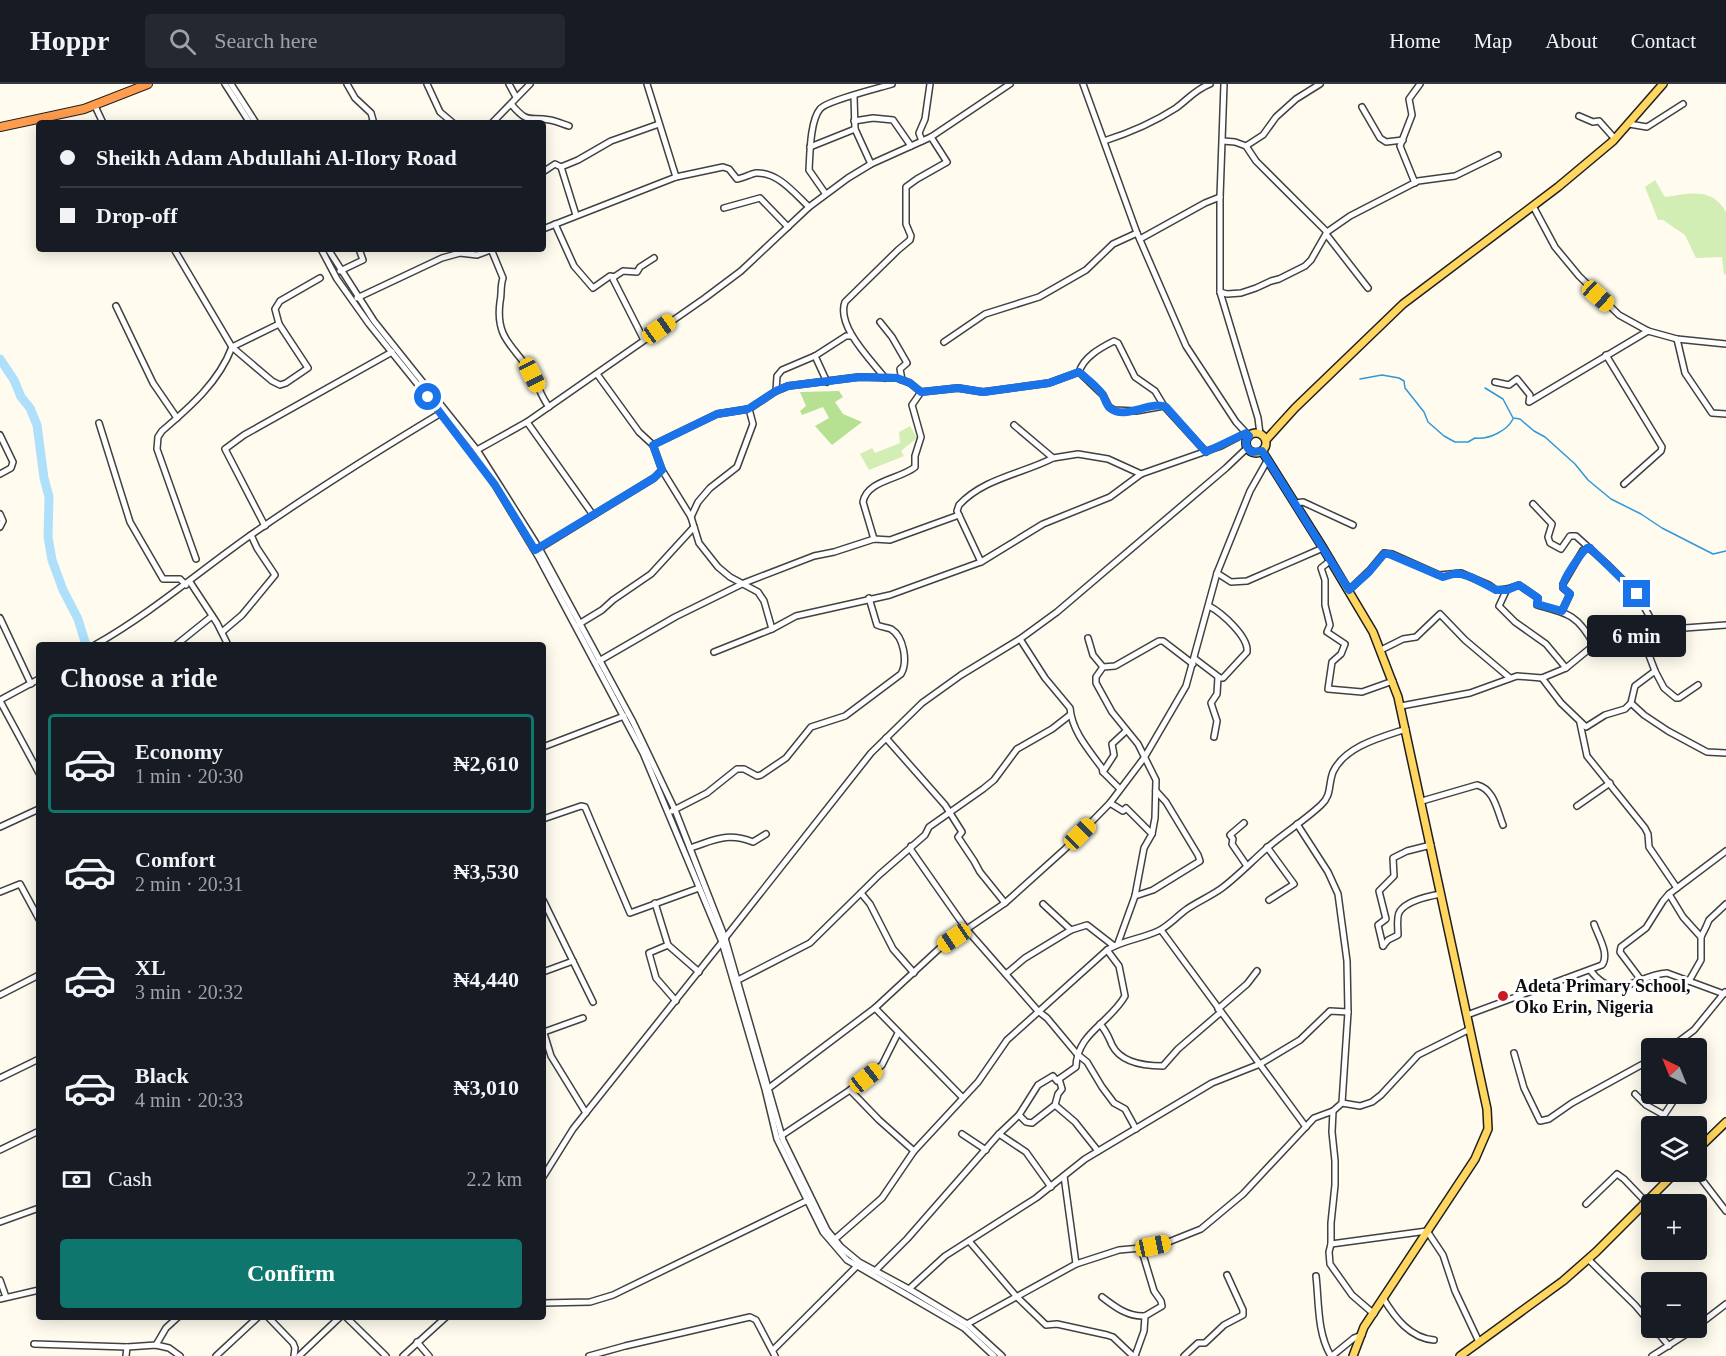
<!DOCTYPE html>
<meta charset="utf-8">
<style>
body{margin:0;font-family:Georgia,serif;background:#242831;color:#f1f3f6;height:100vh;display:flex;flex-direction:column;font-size:22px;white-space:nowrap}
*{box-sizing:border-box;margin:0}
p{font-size:20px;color:#9ea1a6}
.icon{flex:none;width:33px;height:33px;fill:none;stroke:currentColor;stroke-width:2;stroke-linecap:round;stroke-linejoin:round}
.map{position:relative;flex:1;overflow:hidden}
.panel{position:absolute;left:36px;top:558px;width:510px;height:678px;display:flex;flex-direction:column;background:#171b24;border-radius:6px;box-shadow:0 3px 15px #0003}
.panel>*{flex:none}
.guide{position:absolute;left:36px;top:36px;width:510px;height:132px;border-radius:6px;box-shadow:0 3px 15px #0003;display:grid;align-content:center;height:132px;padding:0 24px;background:#171b24}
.needle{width:39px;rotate:317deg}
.fabs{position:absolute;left:1641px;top:954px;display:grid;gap:12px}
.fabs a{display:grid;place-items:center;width:66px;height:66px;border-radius:6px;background:#171b24;box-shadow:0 3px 15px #0003;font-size:30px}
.end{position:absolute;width:27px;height:27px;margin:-14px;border:8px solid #1a73e8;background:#fff;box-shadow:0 0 0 3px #fff}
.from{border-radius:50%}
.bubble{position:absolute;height:42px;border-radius:6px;background:#171b24;box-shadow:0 3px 15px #0003;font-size:20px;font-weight:700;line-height:42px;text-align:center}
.car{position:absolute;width:18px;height:36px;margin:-18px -9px;border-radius:8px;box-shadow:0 0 4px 2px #0007;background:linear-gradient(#f5c518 24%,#345 0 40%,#f5c518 0 76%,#345 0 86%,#f5c518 0)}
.guide b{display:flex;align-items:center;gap:21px;height:57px;font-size:22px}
.guide b+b{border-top:2px solid #363941}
.guide i{width:15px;height:15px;background:#f1f3f6}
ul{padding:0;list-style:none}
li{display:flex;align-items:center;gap:18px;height:99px;margin:0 12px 9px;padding:0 12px;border:3px solid transparent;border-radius:6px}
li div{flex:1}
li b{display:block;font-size:22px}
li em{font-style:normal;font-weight:700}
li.current{border-color:#0f766e}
li>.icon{width:54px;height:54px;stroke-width:1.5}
h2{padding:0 24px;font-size:27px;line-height:72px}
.pay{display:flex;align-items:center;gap:15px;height:66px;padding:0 24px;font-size:22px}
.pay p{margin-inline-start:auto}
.button{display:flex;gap:12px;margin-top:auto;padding:12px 24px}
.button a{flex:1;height:69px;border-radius:6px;background:#0f766e;color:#fff;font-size:24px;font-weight:700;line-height:69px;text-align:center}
header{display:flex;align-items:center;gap:36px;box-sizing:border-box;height:84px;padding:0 30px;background:#171b24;border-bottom:2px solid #363941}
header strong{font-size:28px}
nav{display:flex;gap:33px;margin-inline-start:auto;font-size:21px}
.search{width:420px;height:54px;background:#242831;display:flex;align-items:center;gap:15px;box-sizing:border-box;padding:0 21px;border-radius:6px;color:#9ea1a6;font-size:22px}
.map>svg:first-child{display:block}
.green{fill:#d3eeb5}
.forest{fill:#b6e092}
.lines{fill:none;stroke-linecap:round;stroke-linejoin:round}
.stream{stroke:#2f98da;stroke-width:1.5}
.river{stroke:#aee0fc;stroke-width:9}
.minor-casing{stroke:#414141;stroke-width:8}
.major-casing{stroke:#1f1f1f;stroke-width:10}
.highway-casing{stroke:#1f1f1f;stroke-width:10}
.minor{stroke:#fff;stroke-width:5}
.major{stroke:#ffd65f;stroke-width:7}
.highway{stroke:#ff9c4d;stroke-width:8}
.route{stroke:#1a73e8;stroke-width:8}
.poi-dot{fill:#cb1924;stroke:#fff;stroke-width:2}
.labels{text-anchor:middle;stroke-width:6;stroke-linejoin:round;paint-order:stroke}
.poi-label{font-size:18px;font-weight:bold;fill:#0e0e0e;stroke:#fff;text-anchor:start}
</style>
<header>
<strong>Hoppr</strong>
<div class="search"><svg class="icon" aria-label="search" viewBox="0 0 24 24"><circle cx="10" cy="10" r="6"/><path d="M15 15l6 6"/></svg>Search here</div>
<nav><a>Home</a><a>Map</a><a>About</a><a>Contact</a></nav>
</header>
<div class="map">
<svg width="1726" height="1272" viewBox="0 0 1726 1272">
<rect width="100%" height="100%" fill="#fffcef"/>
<!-- green -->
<g class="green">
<path d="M1655,96L1665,113C1688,110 1712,102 1726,128V190L1724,191L1722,173L1696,174L1685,151L1663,136H1658L1645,103Z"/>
<path d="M910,342L917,354L901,367L904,372L869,386L860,370L872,364L875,369L900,359L899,348Z"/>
</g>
<!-- forest -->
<path class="forest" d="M839,307L843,313L835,318L843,330L862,338L832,361L815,342L829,334L823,323L802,331L800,327L806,322L800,308Z"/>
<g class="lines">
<!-- stream -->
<g class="stream">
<path d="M1360,295L1382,291L1399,294L1404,297L1405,304L1424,328L1428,338L1444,352L1455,358H1468L1475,354C1488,356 1507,347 1513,335"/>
<path d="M1485,304L1503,315L1513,334L1520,335L1534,347L1545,353L1575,380L1588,396L1611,415L1641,430L1662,444L1713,470L1726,467"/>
</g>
<!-- river -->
<path class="river" d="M0,275L14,296L21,313L30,324L37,341L44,394L49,413L48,453L52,476L63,506L78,535L86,561"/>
<!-- minor casing -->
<g class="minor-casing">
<g id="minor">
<path d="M225,0L250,39"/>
<path d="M231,0L256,39"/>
<path d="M347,0L355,14L371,29L373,36L371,39"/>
<path d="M427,0L440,28L453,39"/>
<path d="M509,0L516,13"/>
<path d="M647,0L676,93"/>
<path d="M1083,0L1137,149L1186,262L1236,338L1249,352"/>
<path d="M1224,0L1220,113V208L1258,334L1260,350"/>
<path d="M854,12L855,45L871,80"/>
<path d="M511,20C529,41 528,32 550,36C556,37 563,40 569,42"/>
<path d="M95,22L103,39"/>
<path d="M1362,23L1380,54L1386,58L1403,56"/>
<path d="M1579,32L1593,38L1599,37L1615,55"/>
<path d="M854,37L873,34L893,36L911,62"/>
<path d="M492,39L530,0"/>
<path d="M1629,40L1647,43L1683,20"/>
<path d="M922,57L919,49L925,35L930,0"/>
<path d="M1104,57C1129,49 1153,39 1176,24C1187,16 1196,5 1210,0"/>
<path d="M1223,57L1235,58L1246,62L1256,77L1327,148"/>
<path d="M1246,62L1263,51L1276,33L1296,15L1320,0"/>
<path d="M810,63L855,45"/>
<path d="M561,83L578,76L611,57L659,40"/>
<path d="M543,88L555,80L561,83L576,131"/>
<path d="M1415,99L1400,62L1412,31L1409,15L1420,0"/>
<path d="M825,109L809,86C810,70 810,37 820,25C826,17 879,4 892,0"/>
<path d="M1533,122L1555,163L1579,192L1619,231L1648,247L1677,255L1726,260"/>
<path d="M724,124L760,114L788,143"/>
<path d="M555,140L574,182L593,204L610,192L614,193L623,187L637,188L640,183L654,174"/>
<path d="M543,145L676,93L723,83L729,85L737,95C744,94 750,90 756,89C778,88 794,109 809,123"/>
<path d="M1326,150L1368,204"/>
<path d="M1140,155L1205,119L1220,113"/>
<path d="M174,165L232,263L272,297L280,301L286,299L308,284L279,240"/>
<path d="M321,165L337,195L369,240L472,368L495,401L539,474L643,669L722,858L765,1005L777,1055L823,1148L847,1176L964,1244L994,1272"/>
<path d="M328,165L374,237L477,366L498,399L539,464L633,638L675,726L725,854L783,1056L827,1146L841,1163L859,1178L909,1205L967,1240L1002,1272"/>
<path d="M491,165L503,194C500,203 502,209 500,218C495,256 515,262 531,289C538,300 541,313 549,323"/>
<path d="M340,187L363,176L359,165"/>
<path d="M614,193L613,195L644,256"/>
<path d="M1220,208L1227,210L1241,209L1256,204L1271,197L1279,195L1305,182L1311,176L1327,148L1350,132L1418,97L1455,92L1498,71"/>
<path d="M357,214L442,174L460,169L477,171L493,165"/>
<path d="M116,222L153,299L177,334"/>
<path d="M880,238L892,253L907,279L900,285L902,296"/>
<path d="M1677,255L1685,289L1712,329L1726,330"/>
<path d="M944,258L985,230L1039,213L1086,186L1113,160L1137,149"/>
<path d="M1606,271L1662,363L1661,367L1624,400"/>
<path d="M815,272L827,298"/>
<path d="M1079,288C1084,273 1100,264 1114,257L1118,259L1135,293L1155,307L1164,322"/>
<path d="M597,290L639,348L653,361"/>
<path d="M885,294C871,276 836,242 845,218L898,166L910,156L911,152L906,140V103L917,95L947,78L931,53"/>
<path d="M1495,298L1509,301L1517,295L1530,311L1529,318L1648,247"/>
<path d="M776,307L777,292L782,286L815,272L846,252H852"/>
<path d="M527,338L593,431"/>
<path d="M99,339L130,438L163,495H180L186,501"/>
<path d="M1014,341L1053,374L1078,370L1108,375L1141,390"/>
<path d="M0,351L13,378L11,384L0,390"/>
<path d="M477,366L527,338L705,214L741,187L809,123L848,94L871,80L931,53L1010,0"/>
<path d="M662,386L691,433L699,459L718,483L730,493L758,508L764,517L772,545"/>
<path d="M1295,419L1303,418L1353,441"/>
<path d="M1533,420L1552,440L1548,453L1550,459L1561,465L1570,452H1576L1609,482L1637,510L1657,546"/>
<path d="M0,430L3,437L0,443"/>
<path d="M691,433L698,418L710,404L737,383L753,340L749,325"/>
<path d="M265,442L225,365L244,351L392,268"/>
<path d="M874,455L863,418C867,396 901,395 915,383V372L921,353L912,321L921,308"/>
<path d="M538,465L654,394L662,386L653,361L717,330L749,325L776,307L788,302L859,293L897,294L910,299L921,308L958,304L983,308L1049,299L1079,288L1103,311L1109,323L1114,326L1136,327L1164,322L1206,368"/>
<path d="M196,475L157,365L158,353L162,347C190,323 219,298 232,263L279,240L275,225L280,217L320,194"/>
<path d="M1331,476L1321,484L1325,496V521L1330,541L1327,548L1345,560L1341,570L1332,578L1328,605L1362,608L1393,597"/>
<path d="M981,478L957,427L959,421C984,394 1022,390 1053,374"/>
<path d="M1217,489L1231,498L1247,497L1323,464"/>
<path d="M190,498L217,539L228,561"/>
<path d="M1507,505L1499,522L1515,538L1546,560L1566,584"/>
<path d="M1349,506L1369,487L1384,469L1392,470L1439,491L1461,489L1489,501L1496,506L1507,505L1519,501L1538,514L1537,521C1568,529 1578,531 1594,561"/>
<path d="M1562,527L1570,510L1563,504V500L1583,466L1590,464"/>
<path d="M0,534L31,600"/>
<path d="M579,540L602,526L613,516L651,490L694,443"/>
<path d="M222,548L242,531L275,491L257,464L251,451"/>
<path d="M1088,554L1093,571L1103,583"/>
<path d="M1020,555L1045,594L1070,624C1072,647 1088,665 1102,684L1103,688L1120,705"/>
<path d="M95,561C151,529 196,490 248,453C311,409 376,368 441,329"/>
<path d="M176,561L212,532"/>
<path d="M1381,566L1403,555L1416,553L1440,530L1465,556L1510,594"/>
<path d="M714,568L772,545L796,532L890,511L981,478L1043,440L1110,413L1141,390L1221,362L1246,349"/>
<path d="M1195,575L1220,594H1223L1247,568C1249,553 1222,529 1209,522"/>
<path d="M599,577L675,533L744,499L814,472L834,468L874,455L890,456L959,431"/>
<path d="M1655,587L1664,604L1676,614H1679L1698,601"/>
<path d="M1542,594L1561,619L1586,643L1605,631L1625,625L1631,619L1635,602L1655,587L1641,550"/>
<path d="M0,616L39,595"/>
<path d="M0,617L39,689"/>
<path d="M1631,619L1644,631L1668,647L1707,668L1726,669"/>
<path d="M1401,622L1470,609L1517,592L1542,594L1566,584L1594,561L1657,546L1726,541"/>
<path d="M1580,639L1587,672L1645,744L1648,750L1649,763L1677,804"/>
<path d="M1214,653L1217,637L1211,619L1217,610L1218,593"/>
<path d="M886,654L945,721L962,748L958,753L974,777L980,788L1005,819"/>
<path d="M543,663L624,632"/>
<path d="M1103,688L1114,671L1112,660L1126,647"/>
<path d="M1422,717L1477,701C1494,705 1497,726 1503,741"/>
<path d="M1110,719L1123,727L1126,724L1152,750"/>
<path d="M1577,722L1610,699"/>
<path d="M672,727L707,709L737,685H744L757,692L761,691L786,674L811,643L845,632L901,590C908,578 904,553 891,545C886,543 881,543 877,541L869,514"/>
<path d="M543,735L581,722L585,723L630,829L699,804"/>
<path d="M1244,739L1230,751L1233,755L1232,760L1247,782"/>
<path d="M1297,740L1328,788L1338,810L1347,877L1348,928L1342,1019"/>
<path d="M0,743L39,725"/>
<path d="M911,762V766L967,846L1038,927L1047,934L1077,970L1087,978L1102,1003L1114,1019L1125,1025L1136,1045"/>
<path d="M1267,763L1294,800L1269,816"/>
<path d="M690,764C715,756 727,748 753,758L766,750"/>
<path d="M0,808L20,800L39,835"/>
<path d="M861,809L870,820L893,865L914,889"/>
<path d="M1135,812L1153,806L1200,777L1198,771L1166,718L1156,707"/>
<path d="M543,816L593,918"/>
<path d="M655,819L668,861L699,888"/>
<path d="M1043,820L1071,846L1087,841L1114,862"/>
<path d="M1161,846L1306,1043"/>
<path d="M1701,853L1683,833L1669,810L1726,767"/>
<path d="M725,854L871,669L922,619L961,591L1020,555L1057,528L1226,384L1247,364"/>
<path d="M1118,859L1135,812L1144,764L1152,750L1155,734L1156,696L1138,660L1112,628L1096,599V593L1103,583L1115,582L1159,557H1163L1193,580"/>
<path d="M668,861L649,869L656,894L676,917"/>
<path d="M1383,862L1378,841L1386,835L1379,807L1394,792L1393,774L1407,767L1431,761"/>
<path d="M1383,862L1388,856L1398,851C1398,845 1396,832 1400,827C1408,816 1429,812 1441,810"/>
<path d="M1590,886C1617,921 1635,891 1667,889L1724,910"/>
<path d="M543,888L573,877"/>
<path d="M1006,890L1025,874L1071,846"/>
<path d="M738,896L810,859L879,791L925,751L929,743L983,705L994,696L1017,665L1052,645L1070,631"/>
<path d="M1641,896L1620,868L1621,863L1646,844L1663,817L1669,810"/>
<path d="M1689,897L1701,876V853L1706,843L1709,836L1726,820"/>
<path d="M0,911L39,891"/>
<path d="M875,924L963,1014"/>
<path d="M1218,925L1247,900L1257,887"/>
<path d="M1467,931L1602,881C1610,870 1598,852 1594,840"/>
<path d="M1100,940C1107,948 1108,952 1112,961C1121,979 1145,982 1163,982L1178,965L1221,928"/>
<path d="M543,946L551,972L586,1029"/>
<path d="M544,948L583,934"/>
<path d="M1670,964L1694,946L1725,908"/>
<path d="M1514,969L1524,1004L1540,1037L1549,1035L1572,1019L1652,975"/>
<path d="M0,994L39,975"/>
<path d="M769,1004L875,924L942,862L1005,819L1065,765L1110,719L1144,674L1186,602L1217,489L1250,407L1267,377"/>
<path d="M850,1006L882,981L898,949"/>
<path d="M1635,1010L1646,1021L1664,1031"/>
<path d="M1055,1021L1075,1038L1098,1067"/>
<path d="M1019,1031L1038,1001L1053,992L1057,997L1059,995"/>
<path d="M1662,1042L1664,1031L1678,1010"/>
<path d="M962,1050L986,1066"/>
<path d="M999,1050L1026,1068L1051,1103"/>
<path d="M781,1052L850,1006L879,1036L914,1067"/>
<path d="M0,1066L39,1047"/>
<path d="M1696,1088L1726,1127"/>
<path d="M1064,1092L1076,1180"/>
<path d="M543,1093L573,1045L722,858"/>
<path d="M1586,1120L1617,1090L1624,1095L1646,1118"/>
<path d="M0,1138L39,1124"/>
<path d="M834,1156L882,1114L914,1067L978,998L1007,956L1107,866C1123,856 1141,855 1158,847C1169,842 1177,832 1187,825C1199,817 1211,812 1222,804C1238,792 1252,777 1267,764C1284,749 1304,737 1321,721C1332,711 1328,701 1333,688C1345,662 1382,653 1406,645"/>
<path d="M969,1157L1016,1212L1046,1241L1057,1240L1107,1251L1113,1253L1133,1272"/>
<path d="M1331,1160L1427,1147L1443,1171L1455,1207L1479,1258"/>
<path d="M1588,1175L1635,1221L1652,1241"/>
<path d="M875,1187L907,1155L999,1050L1019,1031L1026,1038L1032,1039L1055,1021L1058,1010L1062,1005L1059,995L1076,983C1077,949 1109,940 1125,912L1119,882L1107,866"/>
<path d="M1316,1192C1319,1218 1317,1249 1331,1272"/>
<path d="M0,1196L6,1213"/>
<path d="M909,1205L945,1172L1036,1114L1085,1075L1212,999L1260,980L1300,956L1330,927L1348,928"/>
<path d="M1102,1213C1115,1223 1128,1233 1145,1232"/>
<path d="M1383,1214C1395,1234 1410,1254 1434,1256"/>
<path d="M0,1215L39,1206"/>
<path d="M543,1219L590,1218L613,1211L806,1117"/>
<path d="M1374,1230L1352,1211L1330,1180L1329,1168L1331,1160V1139L1335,1101V1077L1332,1048L1333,1027L1342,1019L1360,1022L1372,1018L1381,1011L1418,971L1470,945"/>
<path d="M268,1233L293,1259L295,1264L294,1272"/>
<path d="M346,1233L386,1272"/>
<path d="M967,1240L1076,1180L1119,1166L1141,1164L1166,1159L1201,1145L1243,1110L1314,1034L1333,1027"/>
<path d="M1696,1243L1726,1220"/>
<path d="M1654,1244L1669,1262"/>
<path d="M417,1258L429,1272"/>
<path d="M34,1260L127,1263L156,1261L169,1264L180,1272"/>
<path d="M156,1261L166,1244L178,1233"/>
<path d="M773,1266L857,1182"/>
<path d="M126,1272L127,1263"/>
<path d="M216,1272L258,1233"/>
<path d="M299,1272L340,1233"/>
<path d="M403,1272L446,1233"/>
<path d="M589,1272L625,1262L750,1233L756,1236L775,1272"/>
<path d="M1135,1272L1144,1247L1145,1232L1162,1222L1161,1217L1154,1207L1141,1164"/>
<path d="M1184,1272L1198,1259H1205L1224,1241L1243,1231V1226L1227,1191"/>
<path d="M1332,1272L1354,1254L1362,1251"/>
<path d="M1652,1272L1696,1244"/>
</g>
</g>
<!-- major casing -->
<g class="major-casing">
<g id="major">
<circle cx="1256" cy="359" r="10"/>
<path d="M1266,356L1295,324L1403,220L1558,103L1613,57L1663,0"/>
<path d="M1262,367L1323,464L1373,548L1398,613L1487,1025L1488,1045L1475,1075L1364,1243L1353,1272"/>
<path d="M1696,1067L1726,1038"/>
<path d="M1460,1272L1563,1197L1596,1168L1676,1088"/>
</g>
</g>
<!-- highway casing -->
<g class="highway-casing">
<path id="highway" d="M0,43L84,25L148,0"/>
</g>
<!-- minor -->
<use href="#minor" class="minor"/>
<!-- major -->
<use href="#major" class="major"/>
<!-- highway -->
<use href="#highway" class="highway"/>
</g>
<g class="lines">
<!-- route -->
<path class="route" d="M428,313L495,401L535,466L654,394L662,386L653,361L717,330L748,325L776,307L788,302L860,293L897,294L910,299L921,308L958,304L983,308L1049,299L1079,288C1087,295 1097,302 1103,311C1105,315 1106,321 1110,324C1125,337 1150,316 1166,323L1206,368L1246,349L1249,352C1244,359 1246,364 1252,368L1262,367L1349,506L1369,488L1384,470H1389L1443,493L1457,489L1471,493L1496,506H1507L1519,501L1538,514L1537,520L1562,527L1570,510C1568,507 1564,506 1563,503C1561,497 1582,468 1587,464H1590L1637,510"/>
</g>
<!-- markers -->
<circle class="poi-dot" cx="1503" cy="912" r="6"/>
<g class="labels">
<!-- poi labels -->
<g class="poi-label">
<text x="1515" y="908">Adeta Primary School,<tspan x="1515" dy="21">Oko Erin, Nigeria</tspan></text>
</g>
</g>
</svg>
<div class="fabs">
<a><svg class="needle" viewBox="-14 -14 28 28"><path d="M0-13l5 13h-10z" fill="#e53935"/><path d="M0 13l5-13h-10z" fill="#9ea1a6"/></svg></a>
<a><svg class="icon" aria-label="layers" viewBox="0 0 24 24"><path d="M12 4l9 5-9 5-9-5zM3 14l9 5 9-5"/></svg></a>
<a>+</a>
<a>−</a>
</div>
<i class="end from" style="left:428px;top:313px"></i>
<i class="end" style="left:1637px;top:510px"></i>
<div class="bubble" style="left:1587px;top:531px;width:99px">6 min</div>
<i class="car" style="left:1598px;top:212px;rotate:132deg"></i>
<i class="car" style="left:659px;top:245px;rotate:55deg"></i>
<i class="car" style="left:532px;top:291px;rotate:153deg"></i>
<i class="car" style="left:1080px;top:750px;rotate:45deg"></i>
<i class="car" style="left:954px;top:854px;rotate:236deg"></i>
<i class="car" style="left:866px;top:994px;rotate:52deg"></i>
<i class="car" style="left:1153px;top:1162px;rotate:78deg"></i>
<div class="guide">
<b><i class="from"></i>Sheikh Adam Abdullahi Al-Ilory Road</b>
<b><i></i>Drop-off</b>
</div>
<section class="panel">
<h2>Choose a ride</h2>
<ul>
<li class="current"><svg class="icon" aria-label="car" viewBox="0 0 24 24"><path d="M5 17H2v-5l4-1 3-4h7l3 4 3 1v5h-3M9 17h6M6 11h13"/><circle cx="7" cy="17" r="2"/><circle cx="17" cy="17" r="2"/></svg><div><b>Economy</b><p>1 min · 20:30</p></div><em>₦2,610</em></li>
<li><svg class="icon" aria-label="car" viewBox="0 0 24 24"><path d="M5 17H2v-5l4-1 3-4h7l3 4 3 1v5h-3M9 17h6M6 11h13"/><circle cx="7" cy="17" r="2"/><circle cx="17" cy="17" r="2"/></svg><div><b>Comfort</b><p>2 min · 20:31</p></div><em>₦3,530</em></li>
<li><svg class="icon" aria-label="car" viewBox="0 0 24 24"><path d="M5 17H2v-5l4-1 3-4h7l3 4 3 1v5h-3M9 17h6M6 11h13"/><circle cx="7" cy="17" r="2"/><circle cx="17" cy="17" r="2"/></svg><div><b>XL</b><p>3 min · 20:32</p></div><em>₦4,440</em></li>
<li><svg class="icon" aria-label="car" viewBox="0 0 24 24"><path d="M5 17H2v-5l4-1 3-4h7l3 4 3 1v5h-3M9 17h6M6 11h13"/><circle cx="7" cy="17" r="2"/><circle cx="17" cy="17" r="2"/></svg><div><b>Black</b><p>4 min · 20:33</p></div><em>₦3,010</em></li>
</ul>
<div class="pay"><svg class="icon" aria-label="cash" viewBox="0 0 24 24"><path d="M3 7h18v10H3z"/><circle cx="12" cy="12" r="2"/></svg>Cash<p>2.2 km</p></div>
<div class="button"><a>Confirm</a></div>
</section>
</div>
